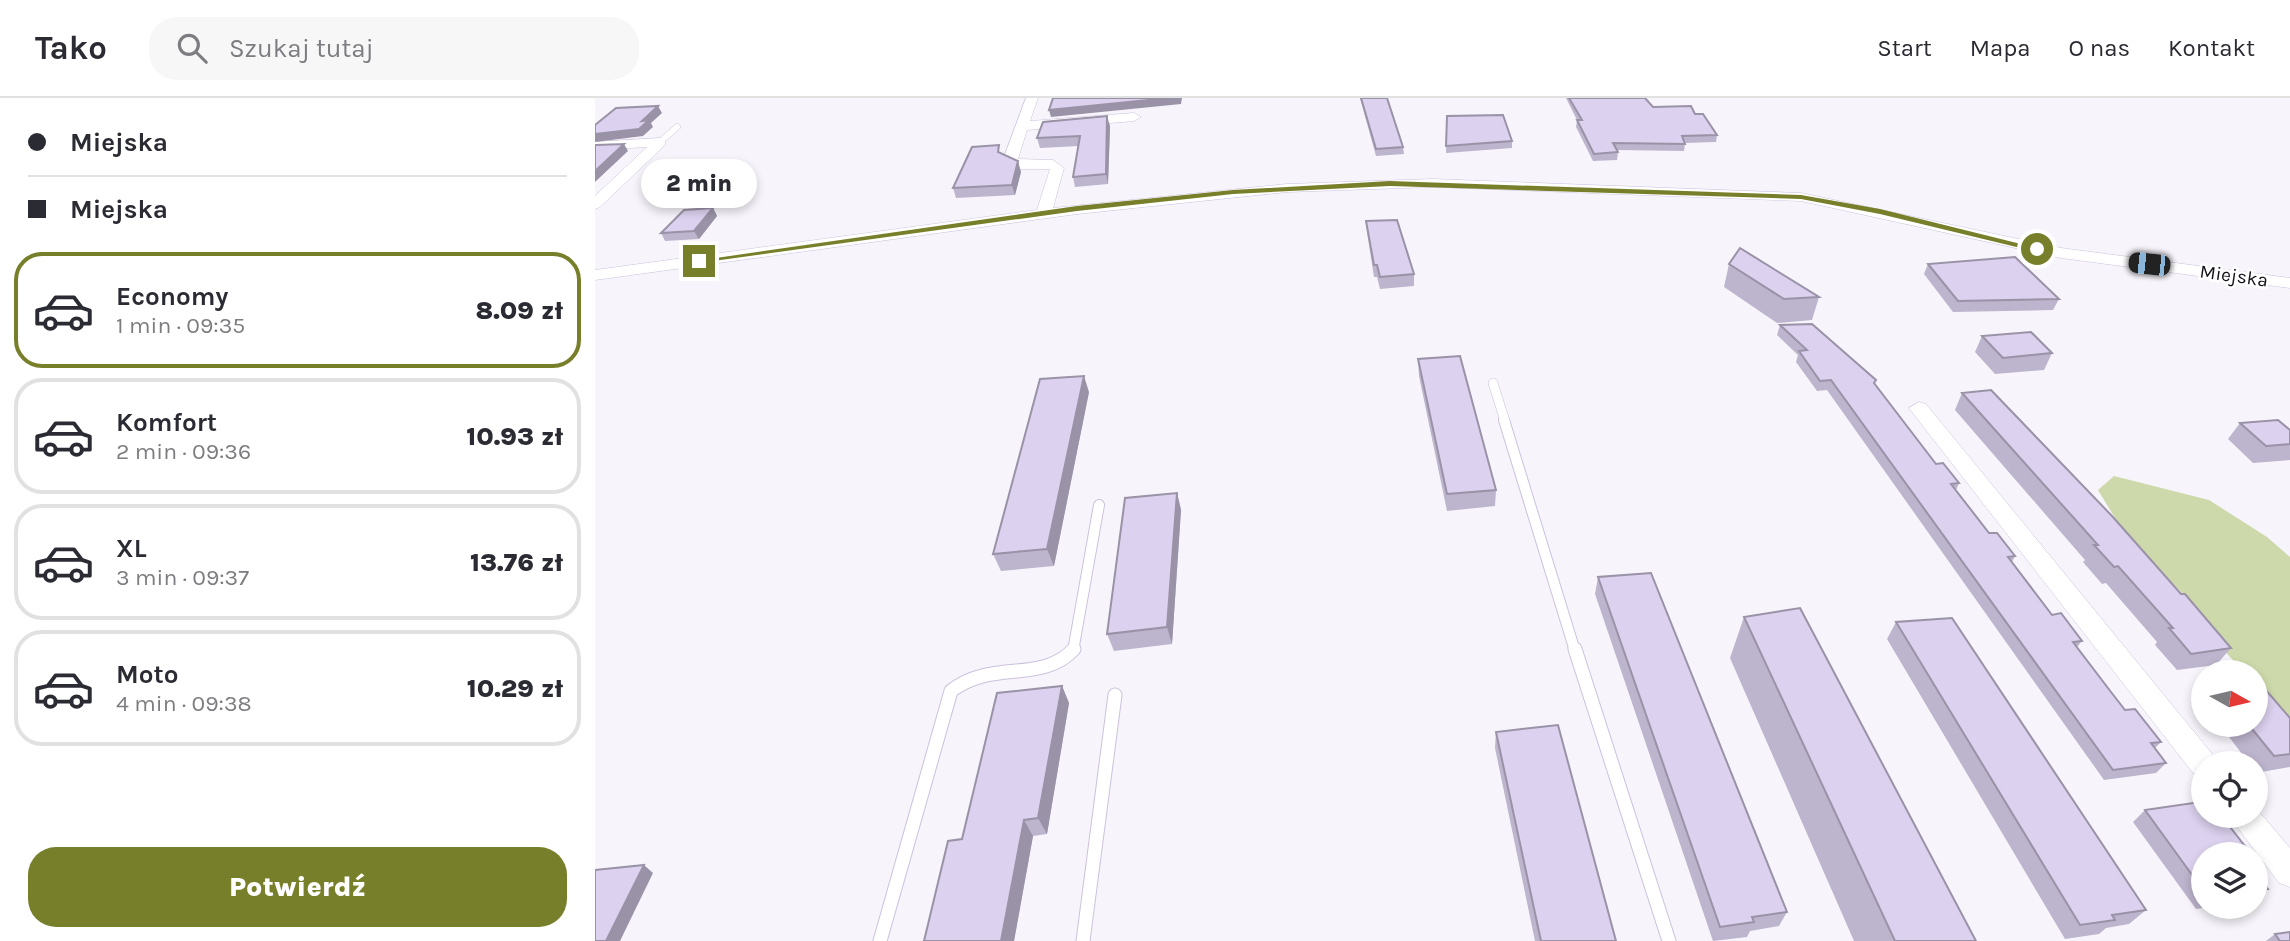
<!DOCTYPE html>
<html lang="pl">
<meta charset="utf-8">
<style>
body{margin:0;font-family:Karla,sans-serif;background:#f7f7f7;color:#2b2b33;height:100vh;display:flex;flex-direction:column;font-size:26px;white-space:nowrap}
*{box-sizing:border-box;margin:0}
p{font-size:23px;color:#7c7c81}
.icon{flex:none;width:38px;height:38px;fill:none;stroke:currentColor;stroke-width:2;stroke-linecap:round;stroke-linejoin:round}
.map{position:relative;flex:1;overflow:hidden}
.drawer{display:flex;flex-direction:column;background:#fff;width:595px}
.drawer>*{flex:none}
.banner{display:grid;align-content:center;height:154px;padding:0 28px;background:#fff}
.needle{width:46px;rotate:98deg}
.controls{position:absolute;left:1596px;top:562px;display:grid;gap:14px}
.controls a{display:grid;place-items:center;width:77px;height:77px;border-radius:50%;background:#fff;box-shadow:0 4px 10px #0003;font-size:35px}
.end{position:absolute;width:32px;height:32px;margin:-16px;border:9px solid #787f2a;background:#fff;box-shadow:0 0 0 4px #fff}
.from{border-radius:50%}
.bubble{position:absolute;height:49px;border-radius:24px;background:#fff;box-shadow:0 4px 10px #0003;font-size:23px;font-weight:800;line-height:49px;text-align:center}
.car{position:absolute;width:21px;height:42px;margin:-21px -10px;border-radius:9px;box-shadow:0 0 5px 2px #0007;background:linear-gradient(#222 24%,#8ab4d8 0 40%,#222 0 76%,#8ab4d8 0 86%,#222 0)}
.banner b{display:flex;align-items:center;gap:24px;height:66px;font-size:26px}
.banner b+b{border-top:2px solid #e1e1e2}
.banner i{width:18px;height:18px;background:#2b2b33}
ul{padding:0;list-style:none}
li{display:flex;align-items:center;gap:21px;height:116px;margin:0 14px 10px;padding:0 14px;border:4px solid #e1e1e2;border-radius:28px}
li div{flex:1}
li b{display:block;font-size:26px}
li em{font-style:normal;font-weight:800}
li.on{border-color:#787f2a}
li>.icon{width:63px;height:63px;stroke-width:1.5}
.button{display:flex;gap:14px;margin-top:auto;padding:14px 28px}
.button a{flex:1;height:80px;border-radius:28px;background:#787f2a;color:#fff;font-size:28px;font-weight:800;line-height:80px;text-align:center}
header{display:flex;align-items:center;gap:42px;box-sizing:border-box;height:98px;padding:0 35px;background:#fff;border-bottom:2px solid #e1e1e2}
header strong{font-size:33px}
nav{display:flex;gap:38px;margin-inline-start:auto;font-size:24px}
.search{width:490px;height:63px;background:#f7f7f7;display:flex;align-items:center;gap:18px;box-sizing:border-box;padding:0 24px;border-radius:28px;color:#7c7c81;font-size:26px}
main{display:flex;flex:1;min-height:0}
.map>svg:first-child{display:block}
.green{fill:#cdd9aa}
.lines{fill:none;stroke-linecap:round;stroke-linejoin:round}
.lane-far3-casing{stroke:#ccc1dd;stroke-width:7}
.lane-far2-casing{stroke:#ccc1dd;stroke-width:10}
.lane-far1-casing{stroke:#ccc1dd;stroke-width:12}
.lane-casing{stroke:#ccc1dd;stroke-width:15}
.street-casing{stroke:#ccc1dd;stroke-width:1}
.lane-far3{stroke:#fff;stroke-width:6}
.lane-far2{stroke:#fff;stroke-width:9}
.lane-far1{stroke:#fff;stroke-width:10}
.lane{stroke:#fff;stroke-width:13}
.street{fill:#fff;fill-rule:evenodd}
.wall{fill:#bdb4cd}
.shaded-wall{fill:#9a92a7}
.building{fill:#dcd1ee;stroke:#9a92a7;stroke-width:2}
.route{fill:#787f2a}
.labels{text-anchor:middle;stroke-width:5;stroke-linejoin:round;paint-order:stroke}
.far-street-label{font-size:19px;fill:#15111b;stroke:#fff}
</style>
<header>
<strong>Tako</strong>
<div class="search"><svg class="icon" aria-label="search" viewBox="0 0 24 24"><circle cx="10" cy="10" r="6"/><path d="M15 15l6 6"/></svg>Szukaj tutaj</div>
<nav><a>Start</a><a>Mapa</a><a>O nas</a><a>Kontakt</a></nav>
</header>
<main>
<section class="drawer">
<div class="banner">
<b><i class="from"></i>Miejska</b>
<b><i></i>Miejska</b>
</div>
<ul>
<li class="on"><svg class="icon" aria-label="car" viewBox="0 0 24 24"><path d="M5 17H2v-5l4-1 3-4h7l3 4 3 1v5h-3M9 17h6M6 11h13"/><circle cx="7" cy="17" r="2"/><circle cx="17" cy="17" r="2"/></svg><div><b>Economy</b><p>1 min · 09:35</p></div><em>8.09 zł</em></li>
<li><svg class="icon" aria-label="car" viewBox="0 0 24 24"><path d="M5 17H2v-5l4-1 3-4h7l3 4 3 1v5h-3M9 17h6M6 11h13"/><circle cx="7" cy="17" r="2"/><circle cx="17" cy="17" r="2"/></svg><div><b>Komfort</b><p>2 min · 09:36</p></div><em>10.93 zł</em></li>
<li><svg class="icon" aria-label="car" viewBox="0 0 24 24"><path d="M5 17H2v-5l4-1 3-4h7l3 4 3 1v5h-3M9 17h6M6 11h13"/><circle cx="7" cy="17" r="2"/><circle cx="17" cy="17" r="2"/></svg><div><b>XL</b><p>3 min · 09:37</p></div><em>13.76 zł</em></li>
<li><svg class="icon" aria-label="car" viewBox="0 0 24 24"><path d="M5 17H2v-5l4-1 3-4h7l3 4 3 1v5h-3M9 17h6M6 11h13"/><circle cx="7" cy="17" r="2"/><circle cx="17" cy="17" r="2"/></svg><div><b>Moto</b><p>4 min · 09:38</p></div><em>10.29 zł</em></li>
</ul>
<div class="button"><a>Potwierdź</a></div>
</section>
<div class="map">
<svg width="1695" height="843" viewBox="0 0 1695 843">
<rect width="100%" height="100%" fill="#f7f5fb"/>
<!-- green -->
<path class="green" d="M1519,378L1614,402L1672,439L1695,459V623L1661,586V574H1649L1610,532L1599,507L1531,438L1503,392Z"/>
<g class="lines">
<!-- lane-far3 casing -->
<g class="lane-far3-casing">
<path id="lane-far3" d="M65,44L82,29"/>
</g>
<!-- lane-far2 casing -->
<g class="lane-far2-casing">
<path id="lane-far2" d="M898,285L910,323"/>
</g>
<!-- lane-far1 casing -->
<g class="lane-far1-casing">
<g id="lane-far1">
<path d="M909,322L980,553"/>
<path d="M478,553L504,407"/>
</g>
</g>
<!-- lane casing -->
<g class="lane-casing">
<g id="lane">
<path d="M980,551L1074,843"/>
<path d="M285,843L356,593C397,561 447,586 479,551"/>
<path d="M488,843L520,597"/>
</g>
</g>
<!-- street casing -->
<g class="street-casing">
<g id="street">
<path d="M431,0H443L435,23L539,15L546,19L539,23L432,32L423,61L458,62L469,70L458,110L692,86L838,81L1206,95L1466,150L1695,180V190L1466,160L1206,103L838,89L692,94L482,116L0,182V172L442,112L455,71H423L408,62Z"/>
<path d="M65,40L70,41V47L5,109L0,111V98L52,49L0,52V44Z"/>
<path d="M1324,304L1331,306L1618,657L1622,665H1608V678L1598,675L1317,314L1314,310Z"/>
<path d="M1661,710L1695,750V789L1684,785L1634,718H1661Z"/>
</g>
</g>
<!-- lane-far3 -->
<use href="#lane-far3" class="lane-far3"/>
<!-- lane-far2 -->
<use href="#lane-far2" class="lane-far2"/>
<!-- lane-far1 -->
<use href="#lane-far1" class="lane-far1"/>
<!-- lane -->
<use href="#lane" class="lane"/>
<!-- street -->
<use href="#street" class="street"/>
</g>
<!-- wall -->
<g class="wall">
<path d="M765,0H792L808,49L809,56L781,58Z"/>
<path d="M971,0H1050L1058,9L1100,16L1122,37L1121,44L1090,45L1089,53L1022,52L1023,54L1022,62L998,63L981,29L982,22Z"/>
<path d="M852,18L917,43V50L851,55Z"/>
<path d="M515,28L513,86L480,89L478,79L483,48L445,50L442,40Z"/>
<path d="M406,55L426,74L420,97L361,100L358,90Z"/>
<path d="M118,110L122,118L104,141L70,143L66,135Z"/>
<path d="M771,123L819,176V188L785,191L782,179H779L772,134Z"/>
<path d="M1134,166L1224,199L1217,222L1182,225L1129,189Z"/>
<path d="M1333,166L1464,201L1458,212L1358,214L1329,176Z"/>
<path d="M1185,227L1279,286L1341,366L1364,385L1361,392L1394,435L1420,458L1417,464L1457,517L1487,543L1482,549L1516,594L1530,612L1566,644L1560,650L1571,665L1561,675L1509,682L1232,292L1222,293L1201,264L1203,257L1182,237Z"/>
<path d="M1387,238L1457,255L1449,272L1400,276L1380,254Z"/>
<path d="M823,261L901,392L900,408L852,413L824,278Z"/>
<path d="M494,294L459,468L406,473L398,456Z"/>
<path d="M1367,295L1586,496L1636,550L1621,567L1582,572L1560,547L1562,544L1511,485L1507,486L1488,464L1490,462L1360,312Z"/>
<path d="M1645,325L1695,332V362L1658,365L1633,341Z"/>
<path d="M582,395L586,412L577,546L519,553L512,536Z"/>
<path d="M1003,479L1192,814L1184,828L1155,833L1152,839L1118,843L1000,496Z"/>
<path d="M1149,519L1381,843H1259L1135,560Z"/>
<path d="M1301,524L1551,812L1534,826L1511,830L1504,836L1470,841L1292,541Z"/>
<path d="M467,588L474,605L452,736L438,738L419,843H329L367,741Z"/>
<path d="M1695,620V669L1661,675V665H1654L1624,626H1661Z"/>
<path d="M901,634L1021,843H940L900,650Z"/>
<path d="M1550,712L1622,726L1608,756V808H1620L1601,811L1538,724Z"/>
<path d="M1661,776L1673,791L1661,801Z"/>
<path d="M1680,836L1695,843H1671Z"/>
</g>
<!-- shaded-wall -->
<g class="shaded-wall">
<path d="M573,0H587L586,6L456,19L454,12Z"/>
<path d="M63,8L67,15L56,25L58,29L48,38L0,44V36L47,23Z"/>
<path d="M512,18L515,28L513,86L511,76Z"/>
<path d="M29,46L33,53L0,84V73Z"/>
<path d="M423,63L426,74L420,97L417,87Z"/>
<path d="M118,110L122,118L104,141L99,133Z"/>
<path d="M489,278L494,294L459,468L452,451Z"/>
<path d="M582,395L586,412L577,546L572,529Z"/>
<path d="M467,588L474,605L452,736L443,720Z"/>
<path d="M429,722L438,738L419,843H406Z"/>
<path d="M49,767L58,775L25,843H11Z"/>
</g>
<!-- building -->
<g class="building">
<path d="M458,0H573L454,12Z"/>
<path d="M766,0H792L808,49L781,51Z"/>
<path d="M974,0H1050L1058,9L1096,8L1100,16H1108L1122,37L1087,38L1090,46L1018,45L1023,54L999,56L982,22H987Z"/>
<path d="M63,8L47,23L54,22L44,31L0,36V27L21,10Z"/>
<path d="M908,17L917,43L851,48L852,18Z"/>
<path d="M512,18L511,76L478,79L485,38L442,40L448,24Z"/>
<path d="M29,46L0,73V47Z"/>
<path d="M404,47L403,54L423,63L417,87L358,90L377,49Z"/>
<path d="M118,110L99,133L66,135L89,112Z"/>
<path d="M802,122L819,176L785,179L782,167H779L771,123Z"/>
<path d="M1145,150L1224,199L1189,201L1134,166Z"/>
<path d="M1420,159L1464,201L1363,203L1333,166Z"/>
<path d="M1217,226L1281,282L1279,285L1341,366L1348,365L1364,385L1356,386L1394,435H1402L1420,458L1413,459L1457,517L1466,515L1487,543L1478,544L1516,594L1530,612L1540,611L1566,644L1556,645L1571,665L1518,672L1236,282L1225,283L1204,253L1212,252L1185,227Z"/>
<path d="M1436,234L1457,255L1408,260L1387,238Z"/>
<path d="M865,258L901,392L852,396L823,261Z"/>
<path d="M489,278L452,451L398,456L445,281Z"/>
<path d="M1396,292L1517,418L1586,496H1590L1636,550L1596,556L1574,530H1578L1523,468L1519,469L1499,447H1503L1367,295Z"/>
<path d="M1683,322L1695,332V346L1671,348L1645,325Z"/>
<path d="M582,395L572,529L512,536L530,400Z"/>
<path d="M1056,475L1192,814L1157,819L1159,824L1125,829L1003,479Z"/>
<path d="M1205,510L1381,843H1300L1149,519Z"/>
<path d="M1357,520L1551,812L1517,817L1520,822L1485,827L1301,524Z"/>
<path d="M467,588L443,720L429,722L406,843H329L353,743L367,741L402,595Z"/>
<path d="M1670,591L1695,620V656L1679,658L1653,626H1661V592Z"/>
<path d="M963,627L1021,843H946L901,634Z"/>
<path d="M1605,704L1608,709V718H1615L1622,726L1632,725L1656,756H1608V792L1550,712Z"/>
<path d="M49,767L11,843H0V772Z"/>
<path d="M1661,776L1673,791L1661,793Z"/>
<path d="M1695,834V843H1685L1680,836Z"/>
</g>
<!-- route -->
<path class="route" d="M795,83L1206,97L1285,111L1446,151L1442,154L1285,116L1206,101L795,88L638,96L482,113L104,165L100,163L482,108L638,92Z"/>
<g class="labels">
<!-- far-street labels -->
<g class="far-street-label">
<text transform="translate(1639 177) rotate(8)" y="7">Miejska</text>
</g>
</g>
</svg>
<div class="controls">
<a><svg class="needle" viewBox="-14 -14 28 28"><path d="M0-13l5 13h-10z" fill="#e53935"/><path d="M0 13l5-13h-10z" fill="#7c7c81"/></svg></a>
<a><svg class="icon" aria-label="locate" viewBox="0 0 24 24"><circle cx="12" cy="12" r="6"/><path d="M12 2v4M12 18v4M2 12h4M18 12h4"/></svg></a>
<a><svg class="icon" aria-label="layers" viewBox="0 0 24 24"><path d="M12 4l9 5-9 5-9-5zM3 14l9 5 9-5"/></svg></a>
</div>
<i class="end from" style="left:1442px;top:151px"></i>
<i class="end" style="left:104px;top:163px"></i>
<div class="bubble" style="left:46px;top:61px;width:116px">2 min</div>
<i class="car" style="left:1554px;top:166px;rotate:276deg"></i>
</div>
</main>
